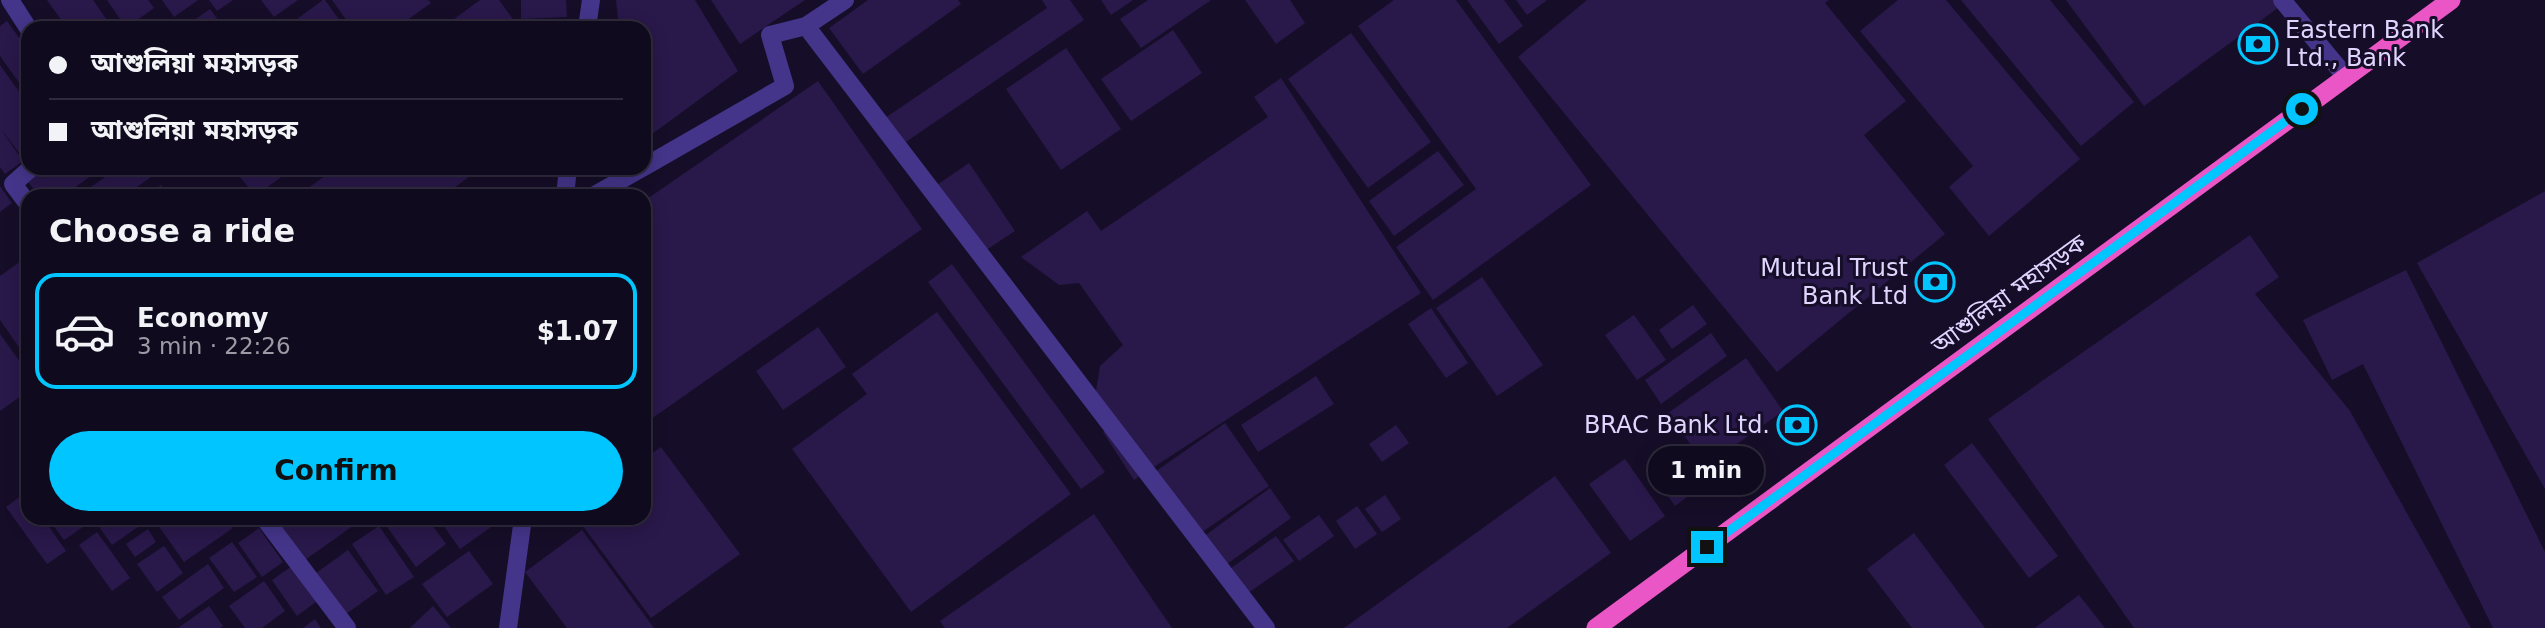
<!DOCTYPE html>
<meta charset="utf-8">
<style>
body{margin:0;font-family:"DejaVu Sans","Noto Sans Bengali",sans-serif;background:#1e182b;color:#f1f3f6;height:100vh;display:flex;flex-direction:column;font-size:26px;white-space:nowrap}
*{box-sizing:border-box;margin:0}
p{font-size:23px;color:#9c9aa4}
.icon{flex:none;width:38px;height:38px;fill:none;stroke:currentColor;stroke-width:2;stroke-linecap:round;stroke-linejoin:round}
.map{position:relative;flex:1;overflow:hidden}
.drawer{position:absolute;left:21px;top:189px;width:630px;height:336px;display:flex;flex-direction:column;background:#100a1e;border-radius:21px;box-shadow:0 4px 18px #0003,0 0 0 2px #302b3c}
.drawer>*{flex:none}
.top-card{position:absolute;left:21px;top:21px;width:630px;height:154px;border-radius:21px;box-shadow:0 4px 18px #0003,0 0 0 2px #302b3c;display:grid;align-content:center;height:154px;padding:0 28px;background:#100a1e}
.end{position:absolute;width:32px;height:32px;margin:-16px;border:9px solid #01c5ff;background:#111;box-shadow:0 0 0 4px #111}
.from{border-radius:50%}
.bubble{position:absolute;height:49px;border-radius:24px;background:#100a1e;box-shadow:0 4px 18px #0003,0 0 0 2px #302b3c;font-size:23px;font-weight:700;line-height:49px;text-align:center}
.top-card b{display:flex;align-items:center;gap:24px;height:66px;font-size:26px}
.top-card b+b{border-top:2px solid #302b3c}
.top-card i{width:18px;height:18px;background:#f1f3f6}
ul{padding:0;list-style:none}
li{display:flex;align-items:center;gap:21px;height:116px;margin:0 14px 10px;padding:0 14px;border:4px solid #302b3c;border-radius:21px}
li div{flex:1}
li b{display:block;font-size:26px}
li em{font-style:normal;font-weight:700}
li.on{border-color:#01c5ff}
li>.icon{width:63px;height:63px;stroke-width:1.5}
h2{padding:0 28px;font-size:32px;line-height:84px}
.cta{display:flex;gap:14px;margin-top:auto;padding:14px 28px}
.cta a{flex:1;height:80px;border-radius:42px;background:#01c5ff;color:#111;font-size:28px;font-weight:700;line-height:80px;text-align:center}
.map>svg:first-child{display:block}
.building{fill:#29184a}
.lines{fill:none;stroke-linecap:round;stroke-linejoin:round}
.minor{stroke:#44358a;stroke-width:18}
.trunk{stroke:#eb56c6;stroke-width:19}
.route{stroke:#01c5ff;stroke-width:9}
.labels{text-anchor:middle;stroke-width:6;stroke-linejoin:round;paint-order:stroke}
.poi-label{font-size:24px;fill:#dfd5ff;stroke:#160e28;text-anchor:end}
.street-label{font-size:24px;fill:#dfd5ff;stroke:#160e28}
</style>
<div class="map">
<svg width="2545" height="628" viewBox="0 0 2545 628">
<rect width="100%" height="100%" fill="#160e28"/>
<!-- building -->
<g class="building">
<path d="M47,0H93L107,20L96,28H67Z"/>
<path d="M107,0H148L154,8L126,28Z"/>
<path d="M162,0H198L174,17Z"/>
<path d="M209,0H233L217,11Z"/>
<path d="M261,0H298L274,17Z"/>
<path d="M323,0H325L345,28H303L297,19Z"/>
<path d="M332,0H428L431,3L396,28H352Z"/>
<path d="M480,0H499L518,26L442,28Z"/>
<path d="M521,0H566L567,17L521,19Z"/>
<path d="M616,0H695L738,71L644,140V28H619Z"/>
<path d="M711,0H805L740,44Z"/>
<path d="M868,0H958L961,4L863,74L829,28Z"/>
<path d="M1042,0H1070L1084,20L900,146L882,120L1047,8Z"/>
<path d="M1101,0H1133L1111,15Z"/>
<path d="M1148,0H1211L1141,48L1120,19Z"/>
<path d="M1245,0H1290L1305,23L1276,44Z"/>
<path d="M1394,0H1456L1591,185L1433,300L1396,247L1476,189L1358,26Z"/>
<path d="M1467,0H1504L1523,26L1499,44Z"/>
<path d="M1516,0H1547L1527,15Z"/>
<path d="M1587,0H1829L1825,3L1906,101L1864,135L1945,234L1777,372L1518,57Z"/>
<path d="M1898,0H1946L2080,159L1989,236L1949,187L1973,166L1860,31Z"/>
<path d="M1961,0H2050L2134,102L2081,146Z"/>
<path d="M2066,0H2274L2279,7L2144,106Z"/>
<path d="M210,9L224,28H183Z"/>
<path d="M7,21L28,50V95L0,56V26Z"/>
<path d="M1173,30L1202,73L1131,121L1101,79Z"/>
<path d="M1351,33L1431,142L1368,188L1288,79Z"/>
<path d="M1066,48L1121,129L1061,170L1006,89Z"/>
<path d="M0,65L28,104V149L21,155L0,128L23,161L5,174L0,167Z"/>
<path d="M1281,78L1421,293L1134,480L1103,432L1117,422L1096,391L1100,366L1123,345L1079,283L1059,285L1021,257L1087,211L1101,231L1268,117L1254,97Z"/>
<path d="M818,81L922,229L644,424V201Z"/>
<path d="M1438,151L1464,185L1394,236L1369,201Z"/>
<path d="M969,163L1015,231L974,258L928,191Z"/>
<path d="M39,168H102L63,196H39L25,178Z"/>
<path d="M118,168H164L124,196H78Z"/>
<path d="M233,168H294L255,196Z"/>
<path d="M336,168H481L443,196H297Z"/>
<path d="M161,185L169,196H145Z"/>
<path d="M0,186L12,203L0,212Z"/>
<path d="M2545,191V489L2417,263Z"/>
<path d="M2250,235L2279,277L2255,294L2350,411L2471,628H2134L1988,419Z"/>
<path d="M28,256V360L0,320V276Z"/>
<path d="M952,264L1105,472L1081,489L928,282Z"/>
<path d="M2406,270L2545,552V628H2493L2363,364L2332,380L2303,320Z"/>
<path d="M1482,277L1543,365L1497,396L1436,308Z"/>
<path d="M1693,305L1707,324L1672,349L1659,330Z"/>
<path d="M1431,308L1468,363L1446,378L1408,324Z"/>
<path d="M937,312L1071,494L911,612L792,449L867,394L852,374Z"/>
<path d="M1634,315L1666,360L1637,380L1605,335Z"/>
<path d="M818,327L846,367L783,410L756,371Z"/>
<path d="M1711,333L1727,356L1661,404L1645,380Z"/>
<path d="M0,334L28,373V391L0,411Z"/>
<path d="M1746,358L1783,411L1706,466L1668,413Z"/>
<path d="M1316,376L1334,404L1258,452L1241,425Z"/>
<path d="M1225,423L1269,486L1192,539L1149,476Z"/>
<path d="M1396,425L1409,443L1382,462L1369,444Z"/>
<path d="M1972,443L2058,556L2029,578L1944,465Z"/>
<path d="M661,447L740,554L651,618L577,518H644V459Z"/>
<path d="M1675,448L1702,486L1675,506L1648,467Z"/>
<path d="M1625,459L1665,516L1630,541L1589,484Z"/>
<path d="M1555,476L1611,553L1507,628H1344Z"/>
<path d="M1270,488L1291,518L1220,569L1199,540Z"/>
<path d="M25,493L28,498V518H43L66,551L47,564L6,507Z"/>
<path d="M1385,495L1401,519L1382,532L1365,509Z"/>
<path d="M1357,506L1377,534L1355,549L1336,521Z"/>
<path d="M1094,514L1172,628H945L940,621Z"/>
<path d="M1319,515L1334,536L1299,561L1283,540Z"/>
<path d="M48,518H77L83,527L64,540Z"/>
<path d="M105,518H147L148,520L112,545L97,524Z"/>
<path d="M153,518H225L233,528L184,562Z"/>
<path d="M275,518H364L305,560Z"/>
<path d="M385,518H427L446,544L416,567L382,520Z"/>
<path d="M438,518H504L460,549Z"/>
<path d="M379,526L414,577L386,595L352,544Z"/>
<path d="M259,528L283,562L262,577L238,543Z"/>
<path d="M148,529L156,542L135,557L126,544Z"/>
<path d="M582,530L654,628H567L525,572Z"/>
<path d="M97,532L130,578L112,591L79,545Z"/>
<path d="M1914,533L1985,628H1912L1867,569Z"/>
<path d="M1276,536L1294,561L1238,600L1220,576Z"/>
<path d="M232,542L257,577L234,592L209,558Z"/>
<path d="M164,546L183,573L157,592L137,564Z"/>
<path d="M348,550L378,591L342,617L312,576Z"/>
<path d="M469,551L493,584L447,617L422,584Z"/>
<path d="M208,564L224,588L179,620L162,597Z"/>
<path d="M292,566L317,601L297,616L272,580Z"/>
<path d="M264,581L285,611L262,628H245L229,606Z"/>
<path d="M2079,595L2105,628H2035Z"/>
<path d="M209,606L223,626L220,628H178Z"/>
<path d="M433,606L451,628H410Z"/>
<path d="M315,619L321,628H303Z"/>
</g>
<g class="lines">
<!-- minor -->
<g class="minor">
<path d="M10,0L28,28"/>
<path d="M2282,0L2346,77"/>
<path d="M806,26L1266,628"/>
<path d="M587,28L591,0"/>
<path d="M644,167L785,86L770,35L806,26L845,0"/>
<path d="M565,196L568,168"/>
<path d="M593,196L642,168"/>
<path d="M28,204L13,184L31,168"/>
<path d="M264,518L347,628"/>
<path d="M508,628L523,518"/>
</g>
<!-- trunk -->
<path class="trunk" d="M1596,628L2451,0"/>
</g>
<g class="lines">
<!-- route -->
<path class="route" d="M1707,547L2302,109"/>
</g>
<!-- icons -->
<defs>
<g id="bank-ring" transform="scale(2.0125)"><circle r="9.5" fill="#160e28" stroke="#01c5ff" stroke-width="1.5"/><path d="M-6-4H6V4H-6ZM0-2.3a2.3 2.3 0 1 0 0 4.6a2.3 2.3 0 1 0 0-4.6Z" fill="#01c5ff"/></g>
</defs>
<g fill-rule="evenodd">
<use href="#bank-ring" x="2258" y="44"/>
<use href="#bank-ring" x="1935" y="282"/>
<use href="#bank-ring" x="1797" y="425"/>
</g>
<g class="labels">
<!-- poi labels -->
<g class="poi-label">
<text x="2285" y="38" text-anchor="start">Eastern Bank<tspan x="2285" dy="28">Ltd., Bank</tspan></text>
<text x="1908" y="276">Mutual Trust<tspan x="1908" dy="28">Bank Ltd</tspan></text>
<text x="1770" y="433">BRAC Bank Ltd.</text>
</g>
<!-- street labels -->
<g class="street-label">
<text transform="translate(2009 294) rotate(-36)" y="8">আশুলিয়া মহাসড়ক</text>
</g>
</g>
</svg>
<i class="end from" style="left:2302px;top:109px"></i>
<i class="end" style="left:1707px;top:547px"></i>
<div class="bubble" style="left:1648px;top:446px;width:116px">1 min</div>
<div class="top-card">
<b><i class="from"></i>আশুলিয়া মহাসড়ক</b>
<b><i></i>আশুলিয়া মহাসড়ক</b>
</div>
<section class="drawer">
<h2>Choose a ride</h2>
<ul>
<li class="on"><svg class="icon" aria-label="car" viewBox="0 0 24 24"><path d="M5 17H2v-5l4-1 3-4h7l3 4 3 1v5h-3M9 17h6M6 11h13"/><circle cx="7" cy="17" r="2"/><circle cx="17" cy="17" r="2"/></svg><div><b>Economy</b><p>3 min · 22:26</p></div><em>$1.07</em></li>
</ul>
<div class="cta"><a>Confirm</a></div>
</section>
</div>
